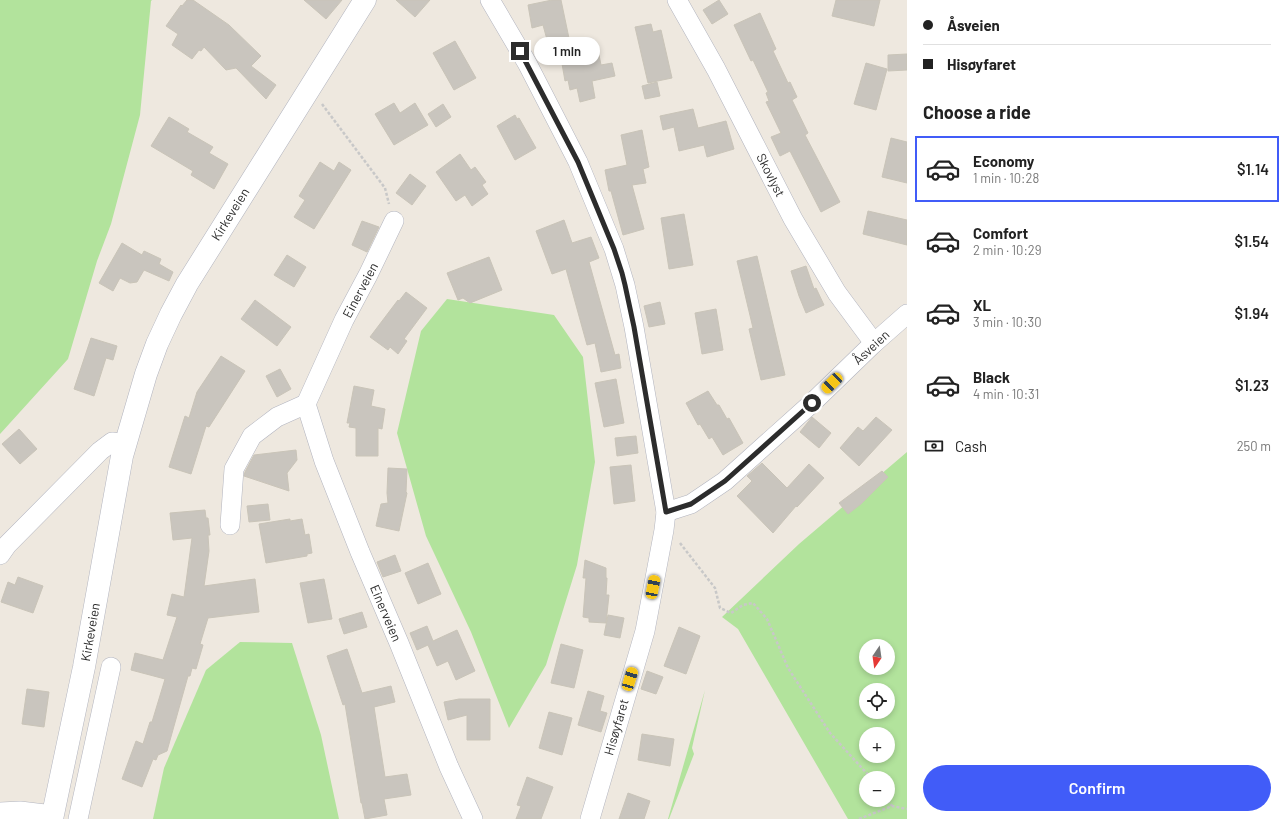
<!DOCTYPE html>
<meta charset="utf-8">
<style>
body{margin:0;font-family:Barlow,sans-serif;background:#f6f6f6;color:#222;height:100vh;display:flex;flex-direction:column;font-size:15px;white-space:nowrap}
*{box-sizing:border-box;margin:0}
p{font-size:13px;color:#767676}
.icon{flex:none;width:22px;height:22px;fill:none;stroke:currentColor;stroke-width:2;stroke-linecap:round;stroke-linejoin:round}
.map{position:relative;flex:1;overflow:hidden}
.panel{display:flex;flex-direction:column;background:#fff;width:380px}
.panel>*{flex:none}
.top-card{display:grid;align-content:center;height:88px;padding:0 16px;background:#fff}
.needle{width:26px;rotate:193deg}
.controls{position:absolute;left:859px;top:639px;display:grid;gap:8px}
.controls a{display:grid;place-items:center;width:36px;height:36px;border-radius:50%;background:#fff;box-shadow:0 2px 6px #0003;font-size:20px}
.end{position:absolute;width:18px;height:18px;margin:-9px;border:5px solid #2c2c2c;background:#fff;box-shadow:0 0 0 2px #fff}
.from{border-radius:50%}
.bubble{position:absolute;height:28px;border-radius:14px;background:#fff;box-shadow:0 2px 6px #0003;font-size:13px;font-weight:600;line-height:28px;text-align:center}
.car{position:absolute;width:12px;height:24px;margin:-12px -6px;border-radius:5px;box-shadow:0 0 3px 1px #0007;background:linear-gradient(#f5c518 24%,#345 0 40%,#f5c518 0 76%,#345 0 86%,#f5c518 0)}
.top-card b{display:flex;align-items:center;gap:14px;height:38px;font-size:15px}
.top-card b+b{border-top:1px solid #e0e0e0}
.top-card i{width:10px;height:10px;background:#222}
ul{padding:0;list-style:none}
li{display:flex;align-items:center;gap:12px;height:66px;margin:0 8px 6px;padding:0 8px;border:2px solid transparent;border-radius:0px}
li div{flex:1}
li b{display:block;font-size:15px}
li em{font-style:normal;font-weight:600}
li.on{border-color:#415cf8}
li>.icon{width:36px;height:36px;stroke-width:1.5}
h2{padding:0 16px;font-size:18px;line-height:48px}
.pay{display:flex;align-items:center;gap:10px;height:44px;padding:0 16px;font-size:15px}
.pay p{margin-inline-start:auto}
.cta{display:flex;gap:8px;margin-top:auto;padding:8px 16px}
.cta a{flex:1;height:46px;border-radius:24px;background:#415cf8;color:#fff;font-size:16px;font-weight:600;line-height:46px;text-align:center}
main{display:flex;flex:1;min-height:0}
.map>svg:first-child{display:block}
.green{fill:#b2e39c;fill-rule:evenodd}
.building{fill:#c9c5be;stroke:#c9c4b8}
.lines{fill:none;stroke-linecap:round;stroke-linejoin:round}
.minor-casing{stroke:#b2b4bf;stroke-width:20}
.secondary-casing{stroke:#b2b4bf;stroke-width:23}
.path{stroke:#c8c8c8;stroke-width:2.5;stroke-dasharray:3 2;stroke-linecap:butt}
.minor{stroke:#fff;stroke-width:19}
.secondary{stroke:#fff;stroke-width:22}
.route{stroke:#2c2c2c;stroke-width:5}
.labels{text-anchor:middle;stroke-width:3.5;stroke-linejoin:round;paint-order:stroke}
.street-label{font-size:13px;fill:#2c2c2c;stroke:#fff}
</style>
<main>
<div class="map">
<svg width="907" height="819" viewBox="0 0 907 819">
<rect width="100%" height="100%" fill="#eee8df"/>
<!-- green -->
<g class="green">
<path d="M0,0H152L151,1L140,115L111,224L97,261L68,359L0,434Z"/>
<path d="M447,299L554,315L583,357L595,462L577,565L546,665L509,728L471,632L426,536L397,433L421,331Z"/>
<path d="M907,452V819H848L738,629L722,617L799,544ZM866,646H888V668H866ZM866,690H888V712H866ZM866,734H888V756H866ZM866,778H888V800H866Z"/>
<path d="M240,642L292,643L321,735L339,819H153L164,768L206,670Z"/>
<path d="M705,690L692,748L694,754L669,819H668Z"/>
</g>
<!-- building -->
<g class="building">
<path d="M187,0H193L229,25L261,56L251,66L276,85L266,99L236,68L226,70L204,47L201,51L199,50L192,59L172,45L178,34L166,26L181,5L182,6Z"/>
<path d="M304,0H342L326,19Z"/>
<path d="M396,0H430L415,17Z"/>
<path d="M552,0H561L570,43L549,47L543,25L532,28L528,5Z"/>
<path d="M719,0L728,14L712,24L703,10Z"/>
<path d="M836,0H880L874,26L832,16Z"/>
<path d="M760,13L776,49L773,51L788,83L790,82L797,97L792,100L808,133L805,135L840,202L821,212L790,151L780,156L771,137L781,133L766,102L769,101L766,93L768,92L753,60L751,61L734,25Z"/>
<path d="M651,24L653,32L661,30L672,78L648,83L635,27Z"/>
<path d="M455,41L476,78L454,90L433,53Z"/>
<path d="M598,50L601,65L612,63L615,76L592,81L595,98L580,102L577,88L570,90L568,80L565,81L561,58Z"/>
<path d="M907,54V70L888,71V55Z"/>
<path d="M866,63L887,69L876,110L854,104Z"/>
<path d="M657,82L660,96L645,99L642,86Z"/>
<path d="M394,103L400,113L415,103L428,125L394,145L375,114Z"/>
<path d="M443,104L451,117L436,127L428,114Z"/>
<path d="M693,109L698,128L726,121L734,149L707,157L704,145L679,151L674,127L663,130L660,116Z"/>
<path d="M515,115L517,119L519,118L536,148L515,160L497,126Z"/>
<path d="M169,117L189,129L187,132L213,147L209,153L228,164L214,189L191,175L193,171L151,146Z"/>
<path d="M642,130L649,167L643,169L646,183L632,185L644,229L623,235L611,191H609L605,170L627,165L621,135Z"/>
<path d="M891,138L907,142V183L882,177Z"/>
<path d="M460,154L471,170L475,167L486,182L482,185L488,194L472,206L465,195L456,201L436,172Z"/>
<path d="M320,162L334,171L339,162L351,170L314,229L294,217L305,200L299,196Z"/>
<path d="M410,174L426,186L412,205L396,193Z"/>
<path d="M868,211L907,220V245L863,234Z"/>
<path d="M684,214L693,265L669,269L661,218Z"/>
<path d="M564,220L572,243L591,237L599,258L589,262L615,355L619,354L621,368L601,372L595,343L587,345L566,269L552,274L536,231Z"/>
<path d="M362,221L379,227L367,252L352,245Z"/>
<path d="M122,243L142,255L144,251L161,259L159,264L173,272L169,281L144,270L137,282L130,283L120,278L113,291L99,283Z"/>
<path d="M287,255L306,267L294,287L274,275Z"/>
<path d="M757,256L785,375L761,380L749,329L753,328L737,261Z"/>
<path d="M489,257L502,290L470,303L463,298L458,300L447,273Z"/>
<path d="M806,266L814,289L816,288L824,305L806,313L799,296L791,271Z"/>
<path d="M406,292L427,308L404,339L407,341L398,354L390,347L388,350L370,337L398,300L399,301Z"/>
<path d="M255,300L291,327L277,346L241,319Z"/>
<path d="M660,302L665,324L649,327L644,306Z"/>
<path d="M716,309L723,350L702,354L695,313Z"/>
<path d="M91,338L117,346L113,360L106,358L94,396L74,389Z"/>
<path d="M221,356L245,371L209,427L206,426L191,474L169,467L185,416L189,418L197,392Z"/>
<path d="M280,369L291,389L277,397L266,376Z"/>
<path d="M616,379L624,423L604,427L595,383Z"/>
<path d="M354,386L374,390L371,406L385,409L382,429L378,428V456H356V428L349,427L350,423H347Z"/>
<path d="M708,391L717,405H719L727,419L729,418L743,443L723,455L712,437L709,439L700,424L698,425L686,403Z"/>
<path d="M812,417L831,433L819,448L800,432Z"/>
<path d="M876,417L892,430L859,466L840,448L858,427L863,431Z"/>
<path d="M19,429L37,449L20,464L2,444Z"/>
<path d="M636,436L638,453L617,456L615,438Z"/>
<path d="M296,450L297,460L287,473L289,491L244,476L245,472L254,455Z"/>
<path d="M762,463L787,488L809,464L824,478L797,507L796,506L773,533L737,496L752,481L747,476Z"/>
<path d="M631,465L635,501L614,504L610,467Z"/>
<path d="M388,468L407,469L406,492L407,493L399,531L376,526L381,504L388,503L387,493Z"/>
<path d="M882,471L888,477L861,504L848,514L839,503Z"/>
<path d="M268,504L270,520L249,522L247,506Z"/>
<path d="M205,510L206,518H208L210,535H208L209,551L204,586L255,579L259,612L208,618L200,644L203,645L196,669L192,668L190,676H188L167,751L158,755L156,760L153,759L142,787L122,779L136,741L143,744L150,722H152L165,679L131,670L135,653L163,660L177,617L167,615L172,594L184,597L192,538L173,540L170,513Z"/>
<path d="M290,519V521L302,519L305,535L309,534L312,553L307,554V556L266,563L259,524Z"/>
<path d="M395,555L401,571L383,577L377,562Z"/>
<path d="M585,560L606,568V578H607L606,595H609L606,623L589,622V618L583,617L586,578H583Z"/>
<path d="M428,563L441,594L418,604L405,573Z"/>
<path d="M18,577L43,586L33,613L1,602L8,582L15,585Z"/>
<path d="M324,579L332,619L308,623L300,583Z"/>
<path d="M362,612L367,627L344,634L339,619Z"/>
<path d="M608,615L624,618L620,638L604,635Z"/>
<path d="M427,626L433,641L457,630L475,671L456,680L448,661L437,666L428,645L417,650L410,633Z"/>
<path d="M679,627L700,636L686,674L664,666Z"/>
<path d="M561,644L583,650L574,688L551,683Z"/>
<path d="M347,649L362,693L391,686L395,702L374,707L385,777L407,774L411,795L384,799L387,815L365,819L362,803H361L345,704L343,705L327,656Z"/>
<path d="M647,671L663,677L656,694L641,689Z"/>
<path d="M27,689L49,692L44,727L22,724Z"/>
<path d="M588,691L604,696L600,711L607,713L601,732L578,725Z"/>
<path d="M459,699H490V740H467V715L448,720L444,702Z"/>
<path d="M549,712L572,718L562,755L539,748Z"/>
<path d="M642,734L674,739L670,766L638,760Z"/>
<path d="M527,777L553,787L541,819H516L521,806L517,805Z"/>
<path d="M628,793L650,801L644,819H619Z"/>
</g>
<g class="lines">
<!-- minor casing -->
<g class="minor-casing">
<g id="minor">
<path d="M490,0L527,63L578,162L614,249L625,285L634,327L666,512L664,530L645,631L590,819"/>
<path d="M677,0L716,69L793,219L837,293L874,343"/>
<path d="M394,221L368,275L344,320L306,404L324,461L360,552L399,643L449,767L473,819"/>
<path d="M666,512L691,504L725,481L812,403L874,343L907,314"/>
<path d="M230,525L234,469L252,436L277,417L306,404"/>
<path d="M0,555L7,545L100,451L112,442L126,444"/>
<path d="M0,812L20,811L53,815"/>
<path d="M78,819L111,667"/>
</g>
</g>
<!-- secondary casing -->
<g class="secondary-casing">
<path id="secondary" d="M52,819L84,667L122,456L146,374L157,344L171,314L187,284L365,0"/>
</g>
<!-- path -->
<g class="path">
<path d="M322,104L385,188L389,204"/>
<path d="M680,543L715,588L720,608L731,613L743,605L753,603L767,619L788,668L830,733L871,778"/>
<path d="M888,800L892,806"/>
<path d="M859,819L892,806L907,809"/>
</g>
<!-- minor -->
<use href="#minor" class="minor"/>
<!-- secondary -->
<use href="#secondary" class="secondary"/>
</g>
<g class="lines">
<!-- route -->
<path class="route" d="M520,51L578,162L614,249L622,273L625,285L634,327L666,512L691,504L725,481L812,403"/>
</g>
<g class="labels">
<!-- street labels -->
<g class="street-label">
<text transform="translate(771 175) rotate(63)" y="5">Skovlyst</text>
<text transform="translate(230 214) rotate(-58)" y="5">Kirkeveien</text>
<text transform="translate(360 290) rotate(-62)" y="5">Einerveien</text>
<text transform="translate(871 347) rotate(-43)" y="5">Åsveien</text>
<text transform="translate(386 613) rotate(67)" y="5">Einerveien</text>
<text transform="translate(90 632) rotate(-80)" y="5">Kirkeveien</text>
<text transform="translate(616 727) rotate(-74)" y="5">Hisøyfaret</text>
</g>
</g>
</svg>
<div class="controls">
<a><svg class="needle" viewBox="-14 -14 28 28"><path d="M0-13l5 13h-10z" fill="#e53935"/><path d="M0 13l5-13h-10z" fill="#767676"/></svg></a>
<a><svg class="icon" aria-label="locate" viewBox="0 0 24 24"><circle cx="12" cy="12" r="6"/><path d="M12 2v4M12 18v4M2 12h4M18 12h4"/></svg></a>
<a>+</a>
<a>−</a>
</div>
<i class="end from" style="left:812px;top:403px"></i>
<i class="end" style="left:520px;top:51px"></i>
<div class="bubble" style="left:534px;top:37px;width:66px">1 min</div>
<i class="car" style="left:832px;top:383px;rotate:226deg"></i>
<i class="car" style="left:653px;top:587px;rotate:11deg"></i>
<i class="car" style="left:630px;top:679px;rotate:17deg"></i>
</div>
<section class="panel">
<div class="top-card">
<b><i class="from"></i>Åsveien</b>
<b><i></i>Hisøyfaret</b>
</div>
<h2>Choose a ride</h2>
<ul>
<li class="on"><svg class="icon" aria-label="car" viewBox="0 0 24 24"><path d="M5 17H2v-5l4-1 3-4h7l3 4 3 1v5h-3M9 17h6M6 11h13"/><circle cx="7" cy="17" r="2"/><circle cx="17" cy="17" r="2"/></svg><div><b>Economy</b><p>1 min · 10:28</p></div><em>$1.14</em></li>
<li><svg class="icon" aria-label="car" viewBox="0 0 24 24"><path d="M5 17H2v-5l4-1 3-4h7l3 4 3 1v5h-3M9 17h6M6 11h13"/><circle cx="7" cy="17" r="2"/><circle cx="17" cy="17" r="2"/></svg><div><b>Comfort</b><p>2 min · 10:29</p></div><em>$1.54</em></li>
<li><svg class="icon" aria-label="car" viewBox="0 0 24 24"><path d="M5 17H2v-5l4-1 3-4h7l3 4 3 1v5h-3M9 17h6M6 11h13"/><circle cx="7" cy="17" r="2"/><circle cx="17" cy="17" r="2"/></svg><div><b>XL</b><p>3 min · 10:30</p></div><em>$1.94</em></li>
<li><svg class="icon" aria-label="car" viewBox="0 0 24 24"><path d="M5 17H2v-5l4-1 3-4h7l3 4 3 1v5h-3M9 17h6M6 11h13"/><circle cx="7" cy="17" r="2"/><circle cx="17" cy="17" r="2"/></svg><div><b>Black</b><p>4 min · 10:31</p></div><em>$1.23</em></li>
</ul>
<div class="pay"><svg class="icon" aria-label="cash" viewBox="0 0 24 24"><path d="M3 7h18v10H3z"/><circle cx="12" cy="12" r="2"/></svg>Cash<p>250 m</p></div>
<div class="cta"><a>Confirm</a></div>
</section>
</main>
